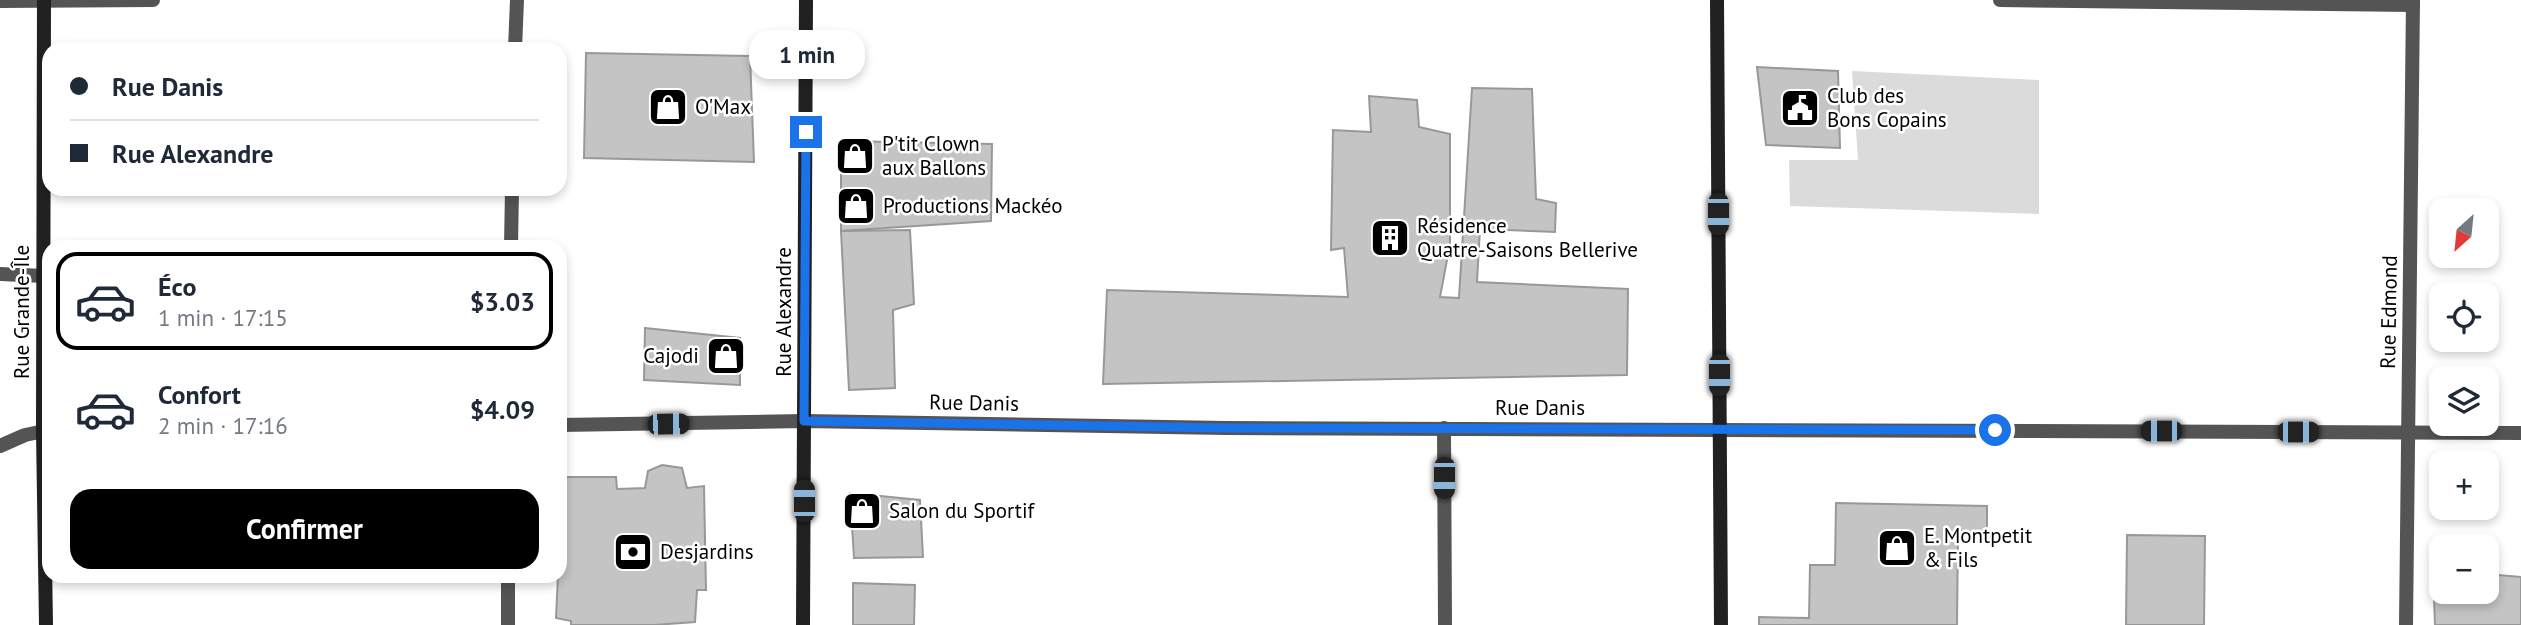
<!DOCTYPE html>
<html lang="fr">
<meta charset="utf-8">
<style>
body{margin:0;font-family:"PT Sans",sans-serif;background:#f6f6f7;color:#1f2937;height:100vh;display:flex;flex-direction:column;font-size:26px;white-space:nowrap}
*{box-sizing:border-box;margin:0}
p{font-size:23px;color:#747a83}
.icon{flex:none;width:38px;height:38px;fill:none;stroke:currentColor;stroke-width:2;stroke-linecap:round;stroke-linejoin:round}
.map{position:relative;flex:1;overflow:hidden}
.details{position:absolute;left:42px;top:240px;width:525px;height:343px;display:flex;flex-direction:column;background:#fff;border-radius:21px;box-shadow:0 4px 10px #0003}
.details>*{flex:none}
.top-card{position:absolute;left:42px;top:42px;width:525px;height:154px;border-radius:21px;box-shadow:0 4px 10px #0003;display:grid;align-content:center;height:154px;padding:0 28px;background:#fff}
.needle{width:46px;rotate:207deg}
.tools{position:absolute;left:2429px;top:198px;display:grid;gap:14px}
.tools a{display:grid;place-items:center;width:70px;height:70px;border-radius:14px;background:#fff;box-shadow:0 4px 10px #0003;font-size:35px}
.end{position:absolute;width:32px;height:32px;margin:-16px;border:9px solid #1a73e8;background:#fff;box-shadow:0 0 0 4px #fff}
.from{border-radius:50%}
.bubble{position:absolute;height:49px;border-radius:21px;background:#fff;box-shadow:0 4px 10px #0003;font-size:23px;font-weight:700;line-height:49px;text-align:center}
.car{position:absolute;width:21px;height:42px;margin:-21px -10px;border-radius:9px;box-shadow:0 0 5px 2px #0007;background:linear-gradient(#222 24%,#8ab4d8 0 40%,#222 0 76%,#8ab4d8 0 86%,#222 0)}
.top-card b{display:flex;align-items:center;gap:24px;height:66px;font-size:26px}
.top-card b+b{border-top:2px solid #e0e1e3}
.top-card i{width:18px;height:18px;background:#1f2937}
ul{padding:12px 0 0;list-style:none}
li{display:flex;align-items:center;gap:21px;height:98px;margin:0 14px 10px;padding:0 14px;border:4px solid transparent;border-radius:21px}
li div{flex:1}
li b{display:block;font-size:26px}
li em{font-style:normal;font-weight:700}
li.active{border-color:#000}
li>.icon{width:63px;height:63px;stroke-width:1.5}
.button{display:flex;gap:14px;margin-top:auto;padding:14px 28px}
.button a{flex:1;height:80px;border-radius:21px;background:#000;color:#fff;font-size:28px;font-weight:700;line-height:80px;text-align:center}
.map>svg:first-child{display:block}
.green{fill:#dbdbdb}
.building{fill:#c4c4c4;stroke:#989898;stroke-width:2}
.lines{fill:none;stroke-linecap:round;stroke-linejoin:round}
.lane{stroke:#545454;stroke-width:14}
.street{stroke:#545454;stroke-width:14}
.secondary{stroke:#212121;stroke-width:14}
.route{stroke:#1a73e8;stroke-width:9}
.labels{text-anchor:middle;stroke-width:5;stroke-linejoin:round;paint-order:stroke}
.poi-label{font-size:21px;fill:#000;stroke:#fff;text-anchor:start}
.street-label{font-size:21px;fill:#000;stroke:#fff}
</style>
<div class="map">
<svg width="2521" height="625" viewBox="0 0 2521 625">
<rect width="100%" height="100%" fill="#fff"/>
<!-- green -->
<path class="green" d="M1852,71L2039,80V214L1790,206L1789,160H1858Z"/>
<!-- building -->
<g class="building">
<path d="M586,53L750,56L754,162L584,158Z"/>
<path d="M1757,67L1838,71L1840,148L1766,145Z"/>
<path d="M1472,88L1532,89L1536,199L1556,203L1555,232L1480,229L1477,282L1628,289L1627,375L1103,384L1107,290L1348,297L1344,248L1331,250L1333,130L1371,132L1369,96L1417,100L1419,127L1450,134V244L1440,297L1459,298Z"/>
<path d="M841,141L992,144L991,221L841,231Z"/>
<path d="M910,230L914,304L893,310L895,388L849,390L841,231Z"/>
<path d="M645,328L740,338V385L644,380Z"/>
<path d="M662,465L682,468L687,488L704,486L706,590H697L695,622L654,625H571V621L556,618L558,576H560L562,477H616L617,489L645,488L648,471Z"/>
<path d="M850,493L920,500L923,557L854,558Z"/>
<path d="M1836,503L1987,506V531H1958L1957,625H1759V617L1809,618L1810,565H1835Z"/>
<path d="M2127,535L2205,536L2204,625H2126Z"/>
<path d="M2433,569L2441,570V592H2487V574L2521,577V625H2435Z"/>
<path d="M853,583L915,585L914,625H853Z"/>
</g>
<g class="lines">
<!-- lane -->
<g class="lane">
<path d="M515,49L517,0"/>
<path d="M511,247L512,189"/>
<path d="M0,274L44,276"/>
<path d="M1444,428L1445,625"/>
<path d="M508,576V625"/>
</g>
<!-- street -->
<g class="street">
<path d="M2000,0L2413,5"/>
<path d="M0,1L153,0"/>
<path d="M560,425L804,421L1226,428L2521,433"/>
<path d="M0,446L25,435L49,430"/>
<path d="M2406,625L2413,0"/>
</g>
<!-- secondary -->
<g class="secondary">
<path d="M44,0L43,431L46,625"/>
<path d="M1717,0L1721,625"/>
<path d="M803,625L806,0"/>
</g>
</g>
<g class="lines">
<!-- route -->
<path class="route" d="M806,132L804,421L1226,428L1995,430"/>
</g>
<!-- icons -->
<defs>
<g id="shop-square" transform="scale(2.0125)"><rect x="-9" y="-9" width="18" height="18" rx="4" fill="#000" stroke="#fff"/><path d="M-5-2.5h2.3a2.7 3.5 0 0 1 5.4 0H5L5.5 6h-11ZM-1.5-2.5h3a1.5 2.3 0 0 0-3 0Z" fill="#fff"/></g>
<g id="civic-square" transform="scale(2.0125)"><rect x="-9" y="-9" width="18" height="18" rx="4" fill="#000" stroke="#fff"/><path d="M-.6-6.5H3V-4.5H.6V-3L4-1V1h2V6H-6V1h2V-1L-.6-3ZM-1.2 2.5V6h2.4V2.5Z" fill="#fff"/></g>
<g id="building-square" transform="scale(2.0125)"><rect x="-9" y="-9" width="18" height="18" rx="4" fill="#000" stroke="#fff"/><path d="M-4-6H4V6H1V3H-1V6H-4ZM-2.5-4.3h1.7v1.8h-1.7ZM.8-4.3h1.7v1.8H.8ZM-2.5-1h1.7V.8h-1.7ZM.8-1h1.7V.8H.8Z" fill="#fff"/></g>
<g id="bank-square" transform="scale(2.0125)"><rect x="-9" y="-9" width="18" height="18" rx="4" fill="#000" stroke="#fff"/><path d="M-6-4H6V4H-6ZM0-2.3a2.3 2.3 0 1 0 0 4.6a2.3 2.3 0 1 0 0-4.6Z" fill="#fff"/></g>
</defs>
<g fill-rule="evenodd">
<use href="#shop-square" x="668" y="107"/>
<use href="#civic-square" x="1800" y="108"/>
<use href="#shop-square" x="855" y="156"/>
<use href="#shop-square" x="856" y="206"/>
<use href="#building-square" x="1390" y="238"/>
<use href="#shop-square" x="726" y="356"/>
<use href="#shop-square" x="862" y="511"/>
<use href="#shop-square" x="1897" y="548"/>
<use href="#bank-square" x="633" y="552"/>
</g>
<g class="labels">
<!-- poi labels -->
<g class="poi-label">
<text x="1827" y="103">Club des<tspan x="1827" dy="24">Bons Copains</tspan></text>
<text x="695" y="114">O'Max</text>
<text x="882" y="151">P'tit Clown<tspan x="882" dy="24">aux Ballons</tspan></text>
<text x="883" y="213">Productions Mackéo</text>
<text x="1417" y="233">Résidence<tspan x="1417" dy="24">Quatre-Saisons Bellerive</tspan></text>
<text x="699" y="363" text-anchor="end">Cajodi</text>
<text x="889" y="518">Salon du Sportif</text>
<text x="1924" y="543">E. Montpetit<tspan x="1924" dy="24">&amp; Fils</tspan></text>
<text x="660" y="559">Desjardins</text>
</g>
<!-- street labels -->
<g class="street-label">
<text transform="translate(22 312) rotate(-90)" y="7">Rue Grande-Île</text>
<text transform="translate(784 312) rotate(-90)" y="7">Rue Alexandre</text>
<text transform="translate(2389 312) rotate(-89)" y="7">Rue Edmond</text>
<text transform="translate(974 403) rotate(1)" y="7">Rue Danis</text>
<text x="1540" y="415">Rue Danis</text>
</g>
</g>
</svg>
<div class="tools">
<a><svg class="needle" viewBox="-14 -14 28 28"><path d="M0-13l5 13h-10z" fill="#e53935"/><path d="M0 13l5-13h-10z" fill="#747a83"/></svg></a>
<a><svg class="icon" aria-label="locate" viewBox="0 0 24 24"><circle cx="12" cy="12" r="6"/><path d="M12 2v4M12 18v4M2 12h4M18 12h4"/></svg></a>
<a><svg class="icon" aria-label="layers" viewBox="0 0 24 24"><path d="M12 4l9 5-9 5-9-5zM3 14l9 5 9-5"/></svg></a>
<a>+</a>
<a>−</a>
</div>
<i class="end from" style="left:1995px;top:430px"></i>
<i class="end" style="left:806px;top:132px"></i>
<div class="bubble" style="left:749px;top:30px;width:116px">1 min</div>
<i class="car" style="left:1718px;top:214px;rotate:180deg"></i>
<i class="car" style="left:1719px;top:375px;rotate:180deg"></i>
<i class="car" style="left:668px;top:424px;rotate:89deg"></i>
<i class="car" style="left:2161px;top:431px;rotate:270deg"></i>
<i class="car" style="left:2298px;top:432px;rotate:90deg"></i>
<i class="car" style="left:1444px;top:478px;rotate:180deg"></i>
<i class="car" style="left:804px;top:501px;rotate:0deg"></i>
<div class="top-card">
<b><i class="from"></i>Rue Danis</b>
<b><i></i>Rue Alexandre</b>
</div>
<section class="details">
<ul>
<li class="active"><svg class="icon" aria-label="car" viewBox="0 0 24 24"><path d="M5 17H2v-5l4-1 3-4h7l3 4 3 1v5h-3M9 17h6M6 11h13"/><circle cx="7" cy="17" r="2"/><circle cx="17" cy="17" r="2"/></svg><div><b>Éco</b><p>1 min · 17:15</p></div><em>$3.03</em></li>
<li><svg class="icon" aria-label="car" viewBox="0 0 24 24"><path d="M5 17H2v-5l4-1 3-4h7l3 4 3 1v5h-3M9 17h6M6 11h13"/><circle cx="7" cy="17" r="2"/><circle cx="17" cy="17" r="2"/></svg><div><b>Confort</b><p>2 min · 17:16</p></div><em>$4.09</em></li>
</ul>
<div class="button"><a>Confirmer</a></div>
</section>
</div>
